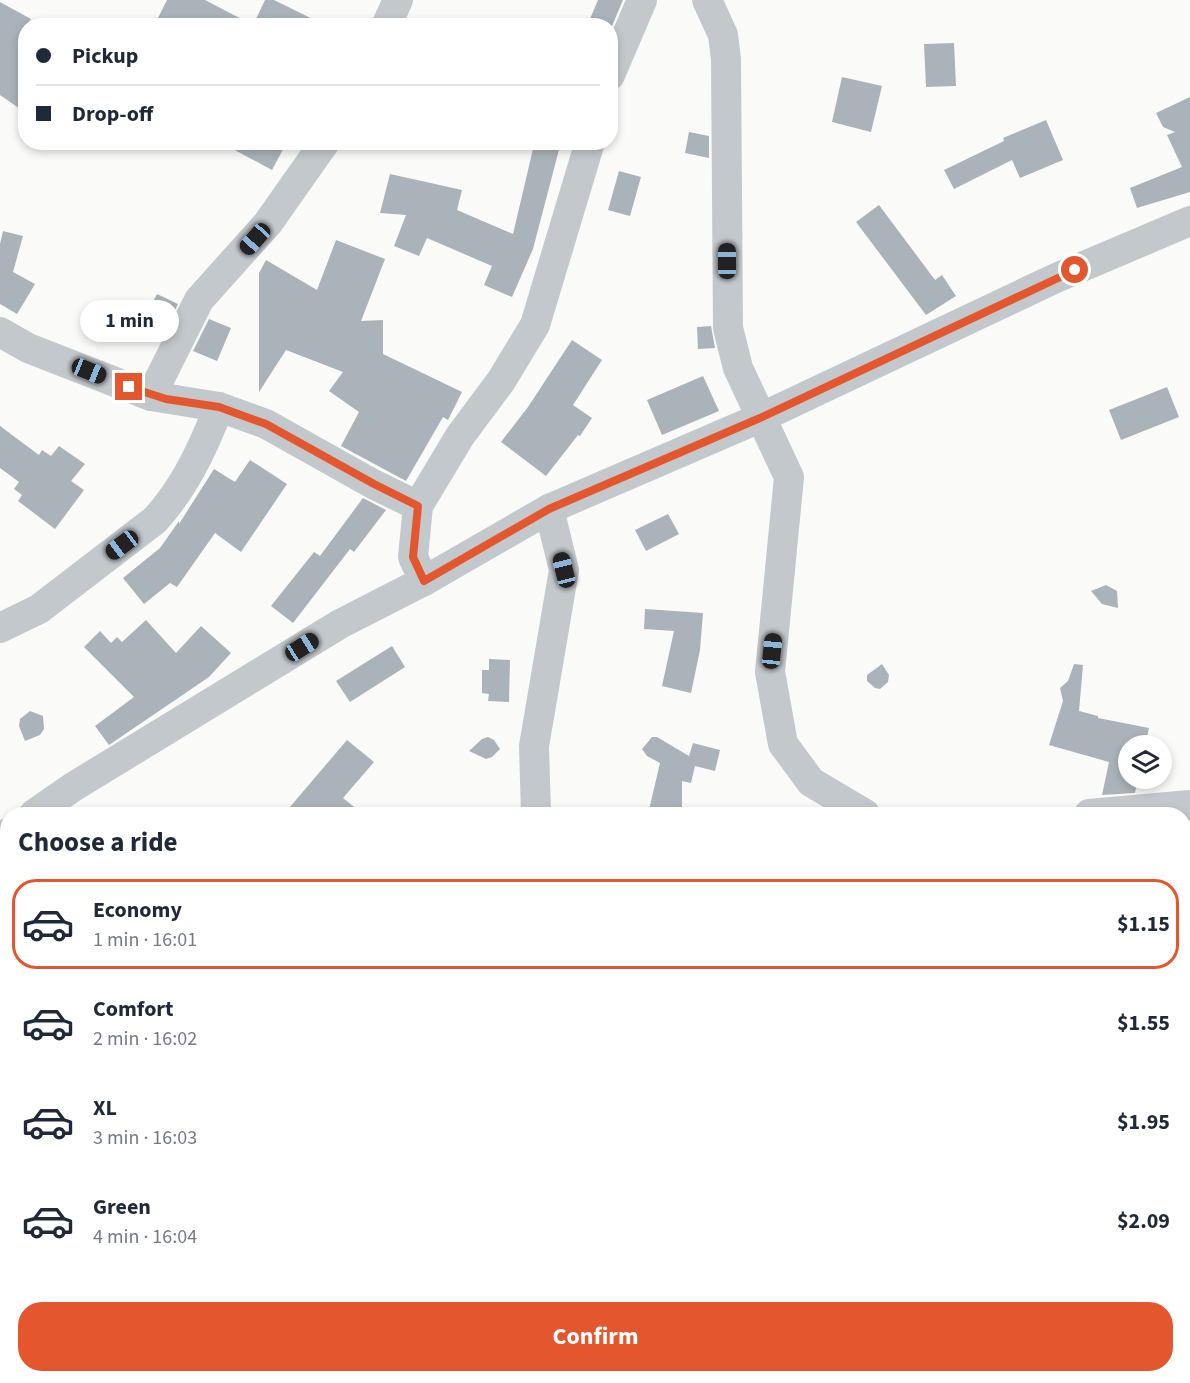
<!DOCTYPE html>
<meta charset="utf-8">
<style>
body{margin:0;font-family:"Source Sans 3",sans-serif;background:#f2f2f3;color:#1f2937;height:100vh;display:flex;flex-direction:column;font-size:22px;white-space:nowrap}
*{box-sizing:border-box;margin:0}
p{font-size:20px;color:#747a83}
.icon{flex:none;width:33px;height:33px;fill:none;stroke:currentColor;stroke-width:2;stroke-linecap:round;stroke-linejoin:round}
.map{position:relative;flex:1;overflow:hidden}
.details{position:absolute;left:0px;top:807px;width:1191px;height:576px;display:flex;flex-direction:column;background:#fff;border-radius:24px 24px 0 0;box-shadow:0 3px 9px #0003}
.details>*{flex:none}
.guide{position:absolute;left:18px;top:18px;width:600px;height:132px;border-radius:24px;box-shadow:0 3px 9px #0003;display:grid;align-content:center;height:132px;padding:0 18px;background:#fff}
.controls{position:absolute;left:1118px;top:735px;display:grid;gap:12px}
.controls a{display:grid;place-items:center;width:54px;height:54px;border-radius:50%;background:#fff;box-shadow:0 3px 9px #0003;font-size:30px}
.end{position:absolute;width:27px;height:27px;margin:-14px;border:8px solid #e4572e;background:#fff;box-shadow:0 0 0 3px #fff}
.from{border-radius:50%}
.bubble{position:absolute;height:42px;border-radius:21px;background:#fff;box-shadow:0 3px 9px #0003;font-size:20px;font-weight:700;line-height:42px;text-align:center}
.car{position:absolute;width:18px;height:36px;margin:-18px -9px;border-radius:8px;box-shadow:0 0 4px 2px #0007;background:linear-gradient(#222 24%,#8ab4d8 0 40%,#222 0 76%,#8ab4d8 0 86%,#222 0)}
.guide b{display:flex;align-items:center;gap:21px;height:57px;font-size:22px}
.guide b+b{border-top:2px solid #e0e1e3}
.guide i{width:15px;height:15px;background:#1f2937}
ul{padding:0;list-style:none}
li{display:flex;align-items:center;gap:18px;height:90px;margin:0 12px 9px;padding:0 6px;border:3px solid transparent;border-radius:24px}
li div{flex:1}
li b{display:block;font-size:22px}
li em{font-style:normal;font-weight:700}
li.on{border-color:#e4572e}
li>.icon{width:54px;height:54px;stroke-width:1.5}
h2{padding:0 18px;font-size:27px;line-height:72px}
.action{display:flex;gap:12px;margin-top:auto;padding:12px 18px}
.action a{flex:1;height:69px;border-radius:24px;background:#e4572e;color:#fff;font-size:24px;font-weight:700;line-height:69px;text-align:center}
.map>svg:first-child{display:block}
.building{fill:#aab3b9}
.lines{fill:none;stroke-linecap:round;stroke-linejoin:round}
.minor{stroke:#c3c8cc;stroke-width:30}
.route{stroke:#e4572e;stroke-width:8}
</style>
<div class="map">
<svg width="1190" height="1383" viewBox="0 0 1190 1383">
<rect width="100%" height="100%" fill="#fafaf8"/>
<!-- building -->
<g class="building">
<path d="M167,0H205L253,25L265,0H274L327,26H154Z"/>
<path d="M598,0H623L612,26H587Z"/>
<path d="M0,2L31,19L26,26V113L0,95Z"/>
<path d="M954,43L956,86L926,87L924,44Z"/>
<path d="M842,77L882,86L871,132L832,122Z"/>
<path d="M1190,97V192L1137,208L1130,188L1182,167L1167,135L1175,132L1163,127L1156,113Z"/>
<path d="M1046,120L1063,160L1020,178L1012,160L954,189L944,170L1004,141L1003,138Z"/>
<path d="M689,132L709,136V158L685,153Z"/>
<path d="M220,142H287L272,170Z"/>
<path d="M540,142H561L533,249L512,297L484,285L492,266L427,238L419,256L394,246L406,215L380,213L390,174L462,190L457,210L513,234L533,149L538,150Z"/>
<path d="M619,171L641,177L630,216L608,210Z"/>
<path d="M879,205L935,280L942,275L956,296L926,315L856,222Z"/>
<path d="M3,231L23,236L13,272L35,284L17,314L0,304V244Z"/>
<path d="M336,240L385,259L361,321L383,320V354L462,392L448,420L443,417L406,481L341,446L359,412L329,391L343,372L286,350L259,392V273L266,260L317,290Z"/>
<path d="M157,294L178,304L160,340L139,329Z"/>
<path d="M209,319L231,328L217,361L193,351Z"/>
<path d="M711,326L715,348L698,349L697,327Z"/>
<path d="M572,340L602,360L573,405L592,418L580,436L578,435L546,476L501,442L528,407Z"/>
<path d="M703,376L719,411L662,435L647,400Z"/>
<path d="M1167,387L1179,417L1121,440L1109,410Z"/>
<path d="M0,426L39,455L42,450L51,456L59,446L85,464L71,481L84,490L55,529L18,501L22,495L14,489L19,482L0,468Z"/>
<path d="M250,460L287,484L241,552L215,533L177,587L170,583L144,604L123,578L160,548L179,521V524L214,469L235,482Z"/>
<path d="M363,498L386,510L354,552L350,549L293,623L271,606L314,552L320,556Z"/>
<path d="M668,514L679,534L646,551L635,530Z"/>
<path d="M1106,585L1117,591L1118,608L1102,604L1091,591Z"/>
<path d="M645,609L703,613L700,650L691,693L662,686L674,631L644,629Z"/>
<path d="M146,620L176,653L201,626L231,653L209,677L109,745L95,726L134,697L84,647L100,631L111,643L117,637L122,642Z"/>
<path d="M392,646L405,667L350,702L336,681Z"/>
<path d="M489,659L510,660L509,702L488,701L489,694L482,693V670H489Z"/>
<path d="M882,664L889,675L888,682L880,689L875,688L867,681V675Z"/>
<path d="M1074,664L1083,665L1079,711L1098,716V718L1149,728L1145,746H1128V778H1138L1135,793L1102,795L1109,762L1049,745L1063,701L1060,688L1068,681Z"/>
<path d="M30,711L43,716L44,729L40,735L25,741L19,726L20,719Z"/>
<path d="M488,737L494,740L500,749L492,757L486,759L469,751L482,739Z"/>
<path d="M652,737H657L689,756L693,743L720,750L715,771L695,766L691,783L682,781V814H648L660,763L647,756L642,749Z"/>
<path d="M347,740L374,762L343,798L363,814H284Z"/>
</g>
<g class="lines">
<!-- minor -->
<g class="minor">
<path d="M707,0L723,35L726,59L728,328L738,368L789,477L770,672L783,744L811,782L865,814"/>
<path d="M386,26L398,0"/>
<path d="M610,75L642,0"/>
<path d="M0,332L28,348L151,396L219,407L266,424L373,484L418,506"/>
<path d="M151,396L199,300L268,223L325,142"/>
<path d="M424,581L413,557L418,506L460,436L501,381L535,325L590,142"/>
<path d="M0,628L39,609L155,520C185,487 203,448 219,407"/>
<path d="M34,814L73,787L340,624L424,581L549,509L760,418L1056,278L1190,221"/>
<path d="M536,814L534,746L564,570L549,509"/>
<path d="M1089,814L1190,805"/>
<path d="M0,839L8,833"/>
<path d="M1184,1288L1190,1265"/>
<path d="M564,1376V1383"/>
<path d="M920,1376L922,1383"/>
<path d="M1130,1383L1135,1376"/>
</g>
</g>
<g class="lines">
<!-- route -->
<path class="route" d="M129,387L166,399L219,407L266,424L374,484L418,506L413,557L424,581L549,509L760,418L1075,270"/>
</g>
</svg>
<div class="controls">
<a><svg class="icon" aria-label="layers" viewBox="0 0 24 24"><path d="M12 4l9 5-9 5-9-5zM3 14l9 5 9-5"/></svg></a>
</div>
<i class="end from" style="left:1075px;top:270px"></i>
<i class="end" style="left:129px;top:387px"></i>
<div class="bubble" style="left:80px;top:300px;width:99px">1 min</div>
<i class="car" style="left:255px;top:239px;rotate:222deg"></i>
<i class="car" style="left:727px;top:261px;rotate:0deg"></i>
<i class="car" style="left:89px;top:371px;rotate:112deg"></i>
<i class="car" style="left:122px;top:545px;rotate:233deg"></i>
<i class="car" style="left:564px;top:570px;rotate:346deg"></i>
<i class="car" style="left:302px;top:647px;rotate:58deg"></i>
<i class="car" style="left:772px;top:651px;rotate:6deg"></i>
<div class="guide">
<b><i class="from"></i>Pickup</b>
<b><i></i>Drop-off</b>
</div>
<section class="details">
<h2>Choose a ride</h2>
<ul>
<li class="on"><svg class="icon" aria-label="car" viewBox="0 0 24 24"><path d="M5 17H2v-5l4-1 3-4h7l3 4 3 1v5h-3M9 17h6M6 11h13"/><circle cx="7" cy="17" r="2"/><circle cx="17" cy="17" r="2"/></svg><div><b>Economy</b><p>1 min · 16:01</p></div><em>$1.15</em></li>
<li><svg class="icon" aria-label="car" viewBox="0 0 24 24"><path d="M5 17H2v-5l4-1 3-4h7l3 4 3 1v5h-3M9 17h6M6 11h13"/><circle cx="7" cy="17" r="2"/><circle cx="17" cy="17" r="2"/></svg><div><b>Comfort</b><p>2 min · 16:02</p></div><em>$1.55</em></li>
<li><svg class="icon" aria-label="car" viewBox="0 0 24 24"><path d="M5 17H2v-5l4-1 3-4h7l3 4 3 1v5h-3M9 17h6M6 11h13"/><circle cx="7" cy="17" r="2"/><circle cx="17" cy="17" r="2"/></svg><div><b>XL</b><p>3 min · 16:03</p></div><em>$1.95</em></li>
<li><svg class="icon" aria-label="car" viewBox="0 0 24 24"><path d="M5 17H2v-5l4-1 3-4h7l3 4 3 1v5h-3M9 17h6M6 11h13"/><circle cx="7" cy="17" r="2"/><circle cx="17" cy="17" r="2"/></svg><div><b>Green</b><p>4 min · 16:04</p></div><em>$2.09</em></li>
</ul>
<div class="action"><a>Confirm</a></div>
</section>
</div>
